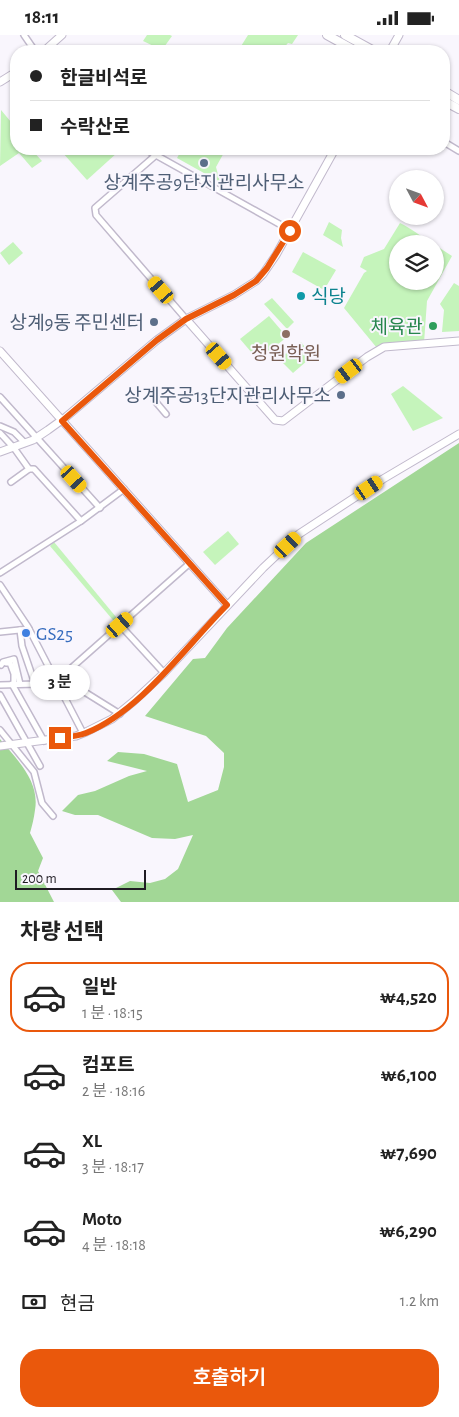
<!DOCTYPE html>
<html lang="ko">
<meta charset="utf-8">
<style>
body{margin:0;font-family:"Alegreya Sans","Noto Sans KR",sans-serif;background:#f6f6f6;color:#222;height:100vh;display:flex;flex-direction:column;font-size:19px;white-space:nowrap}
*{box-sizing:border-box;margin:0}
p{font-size:16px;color:#767676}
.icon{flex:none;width:28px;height:28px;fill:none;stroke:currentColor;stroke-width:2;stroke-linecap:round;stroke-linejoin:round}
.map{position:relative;height:867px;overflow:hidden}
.sheet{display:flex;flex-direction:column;background:#fff;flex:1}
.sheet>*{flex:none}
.hud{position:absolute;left:10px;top:10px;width:440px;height:110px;border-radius:20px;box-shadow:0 1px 4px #0004;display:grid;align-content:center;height:110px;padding:0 20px;background:#fff}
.needle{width:32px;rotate:131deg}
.buttons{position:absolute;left:389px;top:135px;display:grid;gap:10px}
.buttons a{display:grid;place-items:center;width:55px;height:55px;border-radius:50%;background:#fff;box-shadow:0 1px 4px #0004;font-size:25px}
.scale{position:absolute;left:15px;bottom:12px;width:131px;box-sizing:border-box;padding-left:5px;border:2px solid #1f1c23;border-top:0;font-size:14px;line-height:18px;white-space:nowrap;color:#1f1c23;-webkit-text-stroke:4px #f9f6fd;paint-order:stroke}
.end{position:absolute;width:22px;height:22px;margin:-11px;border:6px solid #ea580c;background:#fff;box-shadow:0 0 0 2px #fff}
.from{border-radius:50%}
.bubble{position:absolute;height:35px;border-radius:18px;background:#fff;box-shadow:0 1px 4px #0004;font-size:16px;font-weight:600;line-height:35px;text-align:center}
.car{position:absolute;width:15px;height:30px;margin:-15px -8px;border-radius:6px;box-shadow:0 0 4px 1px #0007;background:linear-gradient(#f5c518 24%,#345 0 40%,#f5c518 0 76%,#345 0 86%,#f5c518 0)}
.hud b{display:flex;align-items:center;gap:18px;height:48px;font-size:19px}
.hud b+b{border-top:1px solid #e0e0e0}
.hud i{width:12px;height:12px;background:#222}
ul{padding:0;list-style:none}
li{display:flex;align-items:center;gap:15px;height:70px;margin:0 10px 8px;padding:0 10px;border:2px solid transparent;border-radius:20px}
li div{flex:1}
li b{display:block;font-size:19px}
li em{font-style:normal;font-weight:600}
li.current{border-color:#ea580c}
li>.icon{width:45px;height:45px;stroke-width:1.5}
h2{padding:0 20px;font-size:22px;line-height:60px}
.pay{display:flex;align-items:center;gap:12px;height:55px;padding:0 20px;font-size:19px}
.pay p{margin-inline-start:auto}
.action{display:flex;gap:10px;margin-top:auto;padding:10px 20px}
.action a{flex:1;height:58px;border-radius:20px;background:#ea580c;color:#fff;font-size:20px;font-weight:600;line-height:58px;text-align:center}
.status{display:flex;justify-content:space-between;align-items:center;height:35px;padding:0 25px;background:#fff;direction:ltr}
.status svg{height:14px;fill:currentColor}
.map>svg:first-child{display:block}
.green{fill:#c5f4bb}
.forest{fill:#a2d796}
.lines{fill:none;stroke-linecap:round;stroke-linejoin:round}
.street-casing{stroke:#c1b9cc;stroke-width:8}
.secondary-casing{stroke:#c1b9cc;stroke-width:9}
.primary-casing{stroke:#c1b9cc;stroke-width:10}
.street{stroke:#fff;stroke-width:5}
.secondary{stroke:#fff;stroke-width:7}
.primary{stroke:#fff;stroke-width:8}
.route{stroke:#ea580c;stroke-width:6}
.service-dot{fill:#5c6f8a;stroke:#f9f6fd;stroke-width:2}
.culture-dot{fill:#0f9aa8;stroke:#f9f6fd;stroke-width:2}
.leisure-dot{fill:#2e9e5b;stroke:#f9f6fd;stroke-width:2}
.education-dot{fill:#8d6e63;stroke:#f9f6fd;stroke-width:2}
.shop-dot{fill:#3f7fe0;stroke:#f9f6fd;stroke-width:2}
.labels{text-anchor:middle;stroke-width:4;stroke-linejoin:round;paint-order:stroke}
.service-label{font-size:19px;fill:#4e5e75;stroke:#f9f6fd;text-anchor:end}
.culture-label{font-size:19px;fill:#0d838f;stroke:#f9f6fd;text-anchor:start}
.leisure-label{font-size:19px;fill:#27864d;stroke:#f9f6fd;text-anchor:end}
.education-label{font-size:19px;fill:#785e54;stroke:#f9f6fd}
.shop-label{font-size:19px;fill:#366cbe;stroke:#f9f6fd;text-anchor:start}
</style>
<div class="status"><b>18:11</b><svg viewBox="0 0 49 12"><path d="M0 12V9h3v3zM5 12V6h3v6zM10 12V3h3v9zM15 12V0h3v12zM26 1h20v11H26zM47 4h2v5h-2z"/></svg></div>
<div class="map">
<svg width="459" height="867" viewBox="0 0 459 867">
<rect width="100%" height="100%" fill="#f9f6fd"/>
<!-- green -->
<g class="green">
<path d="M147,0H170L172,1L162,15L143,6Z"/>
<path d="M248,0H298L292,9L288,8L281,16H238Z"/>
<path d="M1,75L16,93V114H31L42,126L32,133L19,118L0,131Z"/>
<path d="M66,114H118V117L87,145L62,117Z"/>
<path d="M182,114H226L216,132L220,147L177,123Z"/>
<path d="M329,187L342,195L341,203L343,212L323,200Z"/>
<path d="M400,188C412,194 421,201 432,209H398V246H435V210L452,221L427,266L424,308L377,313L344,273L364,238L367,236L360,232L364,222L384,214Z"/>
<path d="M13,207L23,218L9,230L0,218Z"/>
<path d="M303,217L336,235L324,255L292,237Z"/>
<path d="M454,248L459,251V296L442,297L444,275L440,269Z"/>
<path d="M272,263L294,287L287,294L264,269Z"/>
<path d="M269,281L287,302L258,325L240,304Z"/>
<path d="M301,307L309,317L308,325L293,338L282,327L281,322Z"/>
<path d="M403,351L443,383L413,396L391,359Z"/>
<path d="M228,496L239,509L215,530L203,517Z"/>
<path d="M54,507L121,588L118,591L50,511Z"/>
</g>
<!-- forest -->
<g class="forest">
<path d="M459,408V867H121L112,855L130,846L150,848L165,844L178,834L193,800L175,804L152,803L98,780H75L62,776L78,760L95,756L129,741L147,736L107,726L118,717L144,719L177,729L188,767L218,755L224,732V718L206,701L145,681L193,624L205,623L227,593L306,508Z"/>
<path d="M0,704C17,725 40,746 35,775C34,783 32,791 30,798L43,823L38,836L54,867H0Z"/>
</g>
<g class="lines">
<!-- street casing -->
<g class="street-casing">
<g id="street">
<path d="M24,0L35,16"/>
<path d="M444,107L459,116"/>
<path d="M145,114L290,195"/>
<path d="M156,120L95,173L96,180L186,284"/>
<path d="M0,362L100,473"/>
<path d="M155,366L166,379"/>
<path d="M0,391L14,397L25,408"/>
<path d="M0,398L14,413L29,434H34L81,486"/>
<path d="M11,447L29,434"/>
<path d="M0,538L81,486L124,454"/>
<path d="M0,550L28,592L83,698"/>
<path d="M120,590L164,638"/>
<path d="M20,595L22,611L35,649"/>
<path d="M0,597L29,594"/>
<path d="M6,628H10L14,639V649"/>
<path d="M1,630L3,627L14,624L20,649"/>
<path d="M59,641L120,679"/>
<path d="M12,649L44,706"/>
<path d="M0,650L37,649L52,645L69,635L190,528"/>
<path d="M0,660L40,731"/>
<path d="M0,695L34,737L42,768L53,781"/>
</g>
</g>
<!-- secondary casing -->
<g class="secondary-casing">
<g id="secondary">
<path d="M44,16L62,0"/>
<path d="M390,16L399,0"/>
<path d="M0,47L16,37"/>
<path d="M186,284L275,385L283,386L367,322L384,312L459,306"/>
<path d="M0,316L227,570"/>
<path d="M0,417L33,405L48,395L66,382L157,305L186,284L234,260L256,246L263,239L276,220L335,114"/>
<path d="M0,711L76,701L86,697L112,684L134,666L164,638L263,533L299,499L383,444L459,399"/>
</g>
</g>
<!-- primary casing -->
<g class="primary-casing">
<g id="primary">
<path d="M327,0L356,16"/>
<path d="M345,0L374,16"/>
<path d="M444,56L459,65"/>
<path d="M444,66L459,74"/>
</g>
</g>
<!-- street -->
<use href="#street" class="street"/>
<!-- secondary -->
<use href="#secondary" class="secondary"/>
<!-- primary -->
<use href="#primary" class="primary"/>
</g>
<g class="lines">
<!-- route -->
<path class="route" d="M60,703C69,702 78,701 86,698C141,676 186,611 227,570L62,386L157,305L186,284L234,260L256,246L267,233L290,196"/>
</g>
<!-- markers -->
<g class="service-dot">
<circle cx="204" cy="128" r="5"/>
<circle cx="154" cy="287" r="5"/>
<circle cx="341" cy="360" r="5"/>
</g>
<circle class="culture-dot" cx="301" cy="261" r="5"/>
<circle class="leisure-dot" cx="433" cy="291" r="5"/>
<circle class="education-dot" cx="286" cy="299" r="5"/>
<circle class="shop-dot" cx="26" cy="598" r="5"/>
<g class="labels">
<!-- service labels -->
<g class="service-label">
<text x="204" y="154" text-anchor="middle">상계주공9단지관리사무소</text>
<text x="144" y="294">상계9동 주민센터</text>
<text x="331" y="367">상계주공13단지관리사무소</text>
</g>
<!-- culture labels -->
<g class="culture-label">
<text x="311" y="268">식당</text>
</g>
<!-- leisure labels -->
<g class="leisure-label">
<text x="423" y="298">체육관</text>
</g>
<!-- education labels -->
<g class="education-label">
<text x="286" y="325">청원학원</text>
</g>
<!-- shop labels -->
<g class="shop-label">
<text x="36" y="605">GS25</text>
</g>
</g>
</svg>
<div class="buttons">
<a><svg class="needle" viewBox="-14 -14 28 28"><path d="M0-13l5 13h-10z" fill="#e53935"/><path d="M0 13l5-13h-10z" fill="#767676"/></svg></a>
<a><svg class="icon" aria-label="layers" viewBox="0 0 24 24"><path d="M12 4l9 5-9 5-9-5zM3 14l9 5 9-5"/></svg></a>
</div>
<div class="scale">200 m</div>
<i class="end from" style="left:290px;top:196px"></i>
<i class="end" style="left:60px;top:703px"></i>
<div class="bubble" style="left:30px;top:630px;width:60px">3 분</div>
<i class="car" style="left:161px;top:255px;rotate:319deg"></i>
<i class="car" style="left:219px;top:321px;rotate:139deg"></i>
<i class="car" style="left:349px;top:336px;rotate:233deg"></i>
<i class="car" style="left:74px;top:444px;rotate:138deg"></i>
<i class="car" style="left:369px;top:453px;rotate:56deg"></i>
<i class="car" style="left:288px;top:510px;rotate:47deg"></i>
<i class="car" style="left:120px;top:590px;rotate:49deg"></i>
<div class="hud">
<b><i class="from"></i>한글비석로</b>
<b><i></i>수락산로</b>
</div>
</div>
<section class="sheet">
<h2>차량 선택</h2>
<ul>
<li class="current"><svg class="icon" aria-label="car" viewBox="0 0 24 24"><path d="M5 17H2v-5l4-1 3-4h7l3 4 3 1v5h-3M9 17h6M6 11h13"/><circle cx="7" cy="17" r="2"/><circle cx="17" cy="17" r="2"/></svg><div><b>일반</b><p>1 분 · 18:15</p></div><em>₩4,520</em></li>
<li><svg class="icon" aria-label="car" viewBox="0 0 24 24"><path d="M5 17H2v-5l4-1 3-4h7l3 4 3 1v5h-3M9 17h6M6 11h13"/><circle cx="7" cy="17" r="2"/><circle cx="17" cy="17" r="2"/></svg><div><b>컴포트</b><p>2 분 · 18:16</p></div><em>₩6,100</em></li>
<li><svg class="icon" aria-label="car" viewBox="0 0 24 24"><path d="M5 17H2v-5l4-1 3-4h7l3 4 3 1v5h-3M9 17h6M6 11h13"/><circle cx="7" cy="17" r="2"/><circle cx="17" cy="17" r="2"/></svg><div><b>XL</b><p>3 분 · 18:17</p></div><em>₩7,690</em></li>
<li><svg class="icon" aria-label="car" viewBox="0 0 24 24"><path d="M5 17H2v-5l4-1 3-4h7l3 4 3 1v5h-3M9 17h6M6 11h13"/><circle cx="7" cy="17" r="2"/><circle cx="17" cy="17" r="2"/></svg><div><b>Moto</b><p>4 분 · 18:18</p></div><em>₩6,290</em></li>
</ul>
<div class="pay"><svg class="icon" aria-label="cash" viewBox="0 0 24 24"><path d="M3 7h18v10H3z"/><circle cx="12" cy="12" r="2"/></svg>현금<p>1.2 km</p></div>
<div class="action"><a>호출하기</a></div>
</section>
